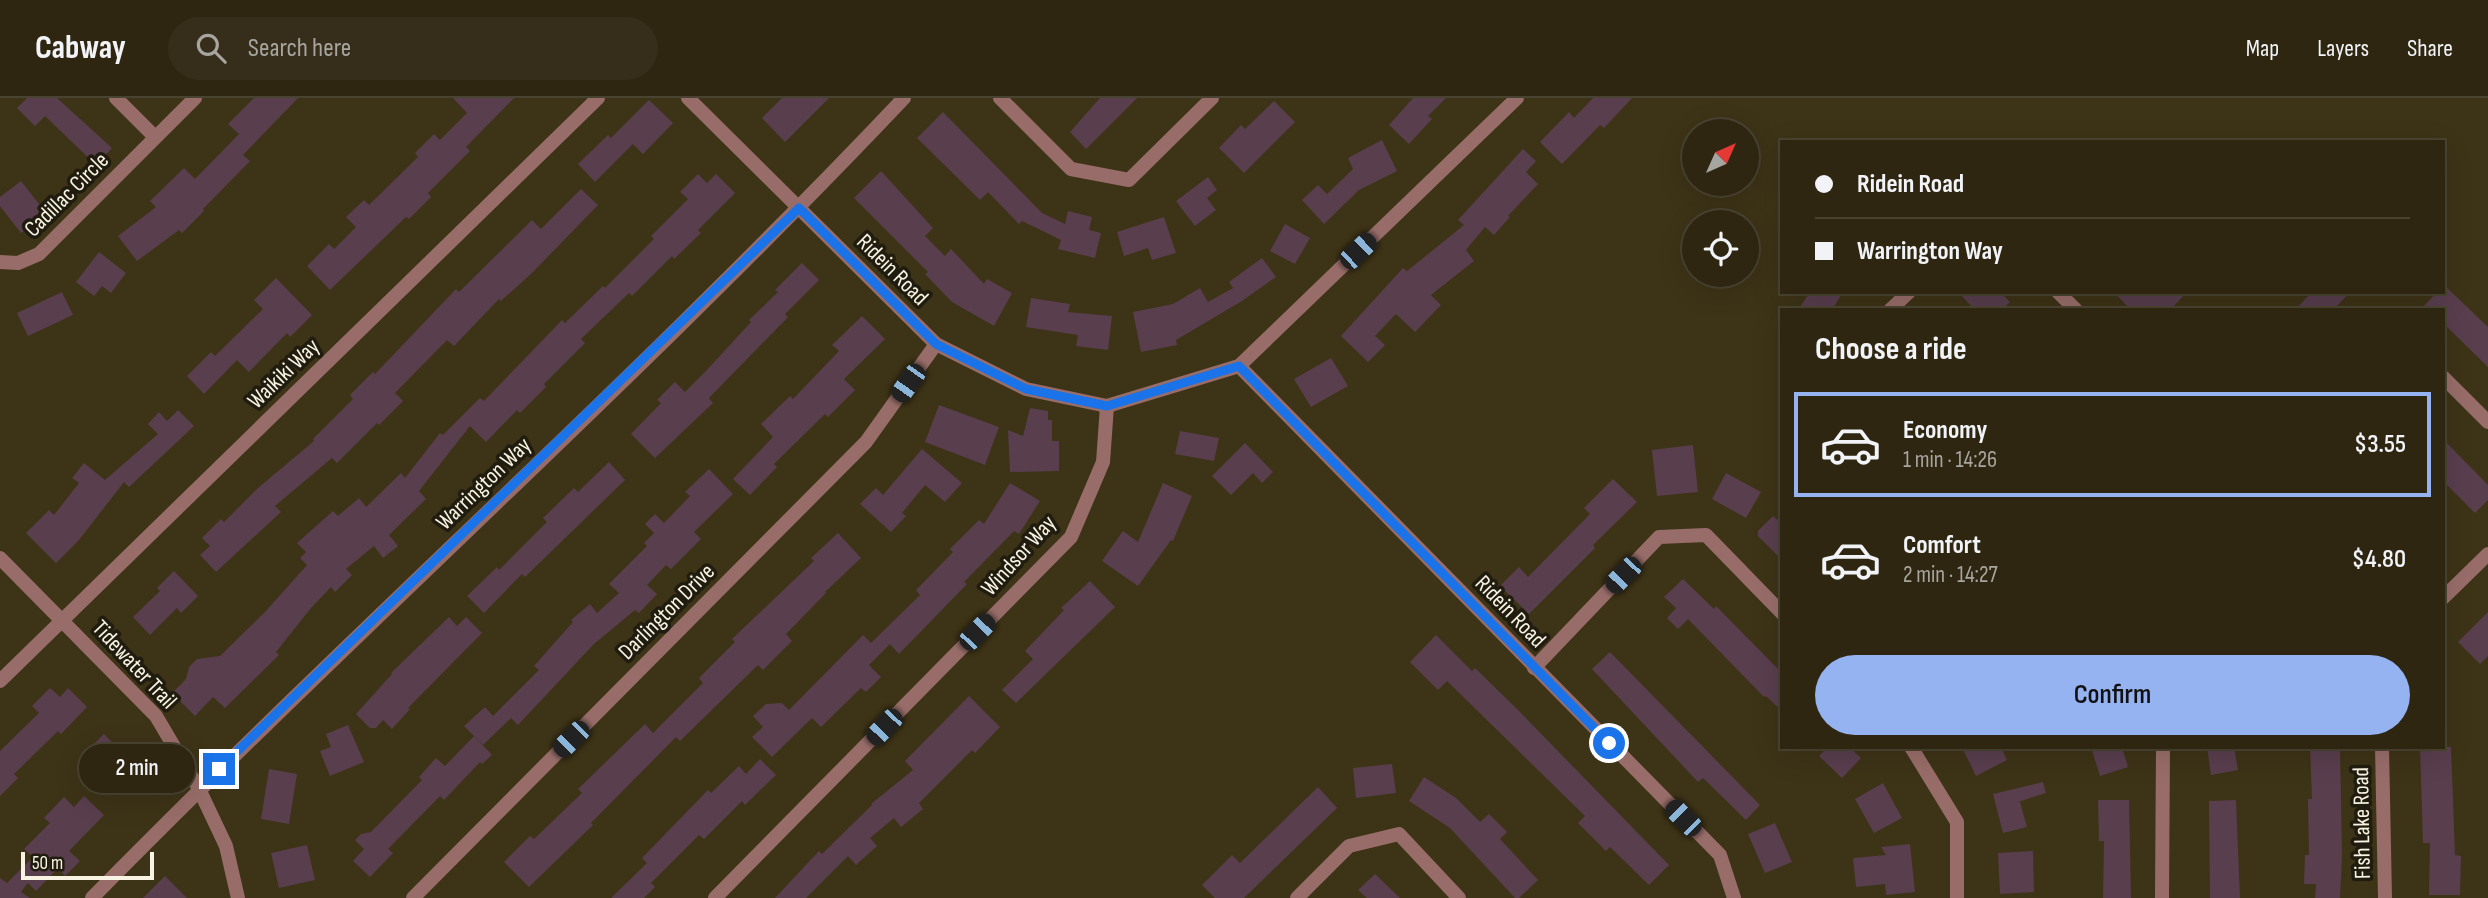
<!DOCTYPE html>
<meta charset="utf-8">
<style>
body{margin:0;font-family:"Sofia Sans Condensed",sans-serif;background:#362e1a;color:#f1f3f6;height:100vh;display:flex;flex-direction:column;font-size:26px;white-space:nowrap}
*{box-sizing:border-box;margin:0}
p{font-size:23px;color:#a7a59f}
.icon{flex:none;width:38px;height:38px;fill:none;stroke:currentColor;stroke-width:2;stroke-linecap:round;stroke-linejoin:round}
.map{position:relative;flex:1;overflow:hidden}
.panel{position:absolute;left:1780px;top:210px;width:665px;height:441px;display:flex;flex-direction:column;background:#2e2611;border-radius:0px;box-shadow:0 7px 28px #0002,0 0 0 2px #494331}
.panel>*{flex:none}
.hud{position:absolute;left:1780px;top:42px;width:665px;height:154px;border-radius:0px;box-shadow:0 7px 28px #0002,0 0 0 2px #494331;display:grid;align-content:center;height:154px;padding:0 35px;background:#2e2611}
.needle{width:46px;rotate:45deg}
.controls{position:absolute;left:1682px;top:21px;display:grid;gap:14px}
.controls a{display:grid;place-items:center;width:77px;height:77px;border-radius:50%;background:#2e2611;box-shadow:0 7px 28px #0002,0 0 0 2px #494331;font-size:35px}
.scale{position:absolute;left:21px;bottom:18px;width:133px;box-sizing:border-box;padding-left:7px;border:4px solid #f8f3e2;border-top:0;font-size:19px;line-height:24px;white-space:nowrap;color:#f8f3e2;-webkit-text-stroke:5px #201c0f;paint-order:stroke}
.end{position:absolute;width:32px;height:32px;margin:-16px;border:9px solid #1a73e8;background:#fff;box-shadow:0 0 0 4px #fff}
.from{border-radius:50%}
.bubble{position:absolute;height:49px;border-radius:24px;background:#2e2611;box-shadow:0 7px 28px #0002,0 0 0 2px #494331;font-size:23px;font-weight:600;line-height:49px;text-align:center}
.car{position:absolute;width:21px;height:42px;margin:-21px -10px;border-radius:9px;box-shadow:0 0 5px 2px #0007;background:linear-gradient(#222 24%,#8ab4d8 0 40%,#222 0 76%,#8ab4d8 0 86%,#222 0)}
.hud b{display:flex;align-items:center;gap:24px;height:66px;font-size:26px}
.hud b+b{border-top:2px solid #494331}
.hud i{width:18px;height:18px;background:#f1f3f6}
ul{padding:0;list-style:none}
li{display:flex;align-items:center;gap:21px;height:105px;margin:0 14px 10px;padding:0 21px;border:4px solid transparent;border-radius:0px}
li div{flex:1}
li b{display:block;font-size:26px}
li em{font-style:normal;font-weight:600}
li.active{border-color:#95b2f1}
li>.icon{width:63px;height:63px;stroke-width:1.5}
h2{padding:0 35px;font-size:32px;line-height:84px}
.primary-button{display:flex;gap:14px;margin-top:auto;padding:14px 35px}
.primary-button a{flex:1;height:80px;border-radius:42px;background:#95b2f1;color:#111;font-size:28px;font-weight:600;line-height:80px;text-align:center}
header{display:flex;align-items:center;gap:42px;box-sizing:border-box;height:98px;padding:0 35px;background:#2e2611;border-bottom:2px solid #494331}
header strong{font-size:33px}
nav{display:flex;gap:38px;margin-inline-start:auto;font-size:24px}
.search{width:490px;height:63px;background:#362e1a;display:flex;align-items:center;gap:18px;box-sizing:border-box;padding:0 24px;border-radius:38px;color:#a7a59f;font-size:26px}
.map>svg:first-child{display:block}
.building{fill:#593e4e}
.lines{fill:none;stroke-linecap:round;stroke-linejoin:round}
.street{stroke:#986d69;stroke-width:14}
.route{stroke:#1a73e8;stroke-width:9}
.labels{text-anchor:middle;stroke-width:7;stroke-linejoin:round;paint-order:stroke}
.street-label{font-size:23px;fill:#f8f3e2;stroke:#201c0f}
</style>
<header>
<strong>Cabway</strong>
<div class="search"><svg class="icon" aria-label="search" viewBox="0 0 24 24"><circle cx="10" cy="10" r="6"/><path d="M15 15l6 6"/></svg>Search here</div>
<nav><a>Map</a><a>Layers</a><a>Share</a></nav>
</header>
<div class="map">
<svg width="2488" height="800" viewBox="0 0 2488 800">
<rect width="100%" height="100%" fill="#3d3317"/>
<!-- building -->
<g class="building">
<path d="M27,0H57L112,50L96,67L45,18L35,28L17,10Z"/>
<path d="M254,0H298L243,57L250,63L203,111L204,113L182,135L179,132L137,163L118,138L156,109L150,103L184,70L195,81L239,36L228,26Z"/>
<path d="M453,0H514L466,49L470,53L428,95L431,99L409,121L406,119L330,192L307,168L329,146L334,151L356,129L346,119L364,102L369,107L418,59L415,55L434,36L440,42L467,15Z"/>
<path d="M782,0H829L785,44L762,20Z"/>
<path d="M1100,0H1137L1086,51L1070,34Z"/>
<path d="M1413,0H1446L1428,18L1432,21L1409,46L1389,27Z"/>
<path d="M1593,0H1632L1604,30L1600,27L1562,66L1540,44L1569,14L1574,20Z"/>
<path d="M649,2L673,25L643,56L633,46L595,84L578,66L608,37L611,40Z"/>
<path d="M1274,3L1295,24L1244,75L1219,50L1241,27L1245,31Z"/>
<path d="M943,14L1042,115L1065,126L1068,113L1092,119L1089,132L1101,135L1095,160L1058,151L1061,142L1022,123L1019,126L988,94L980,102L917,40Z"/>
<path d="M1382,42L1397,73L1359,92L1324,126L1302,102L1318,87L1327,96L1353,71L1348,60Z"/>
<path d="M1523,51L1536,63L1526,74L1538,86L1508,118L1510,119L1494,137L1485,129L1466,152L1474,163L1431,197L1441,207L1415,234L1396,216L1375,238L1385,247L1368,264L1341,238L1403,170L1407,173L1464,127L1458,122Z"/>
<path d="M881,73L933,130L925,138L945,158L951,151L984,186L987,181L1012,195L994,228L952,204L925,176L928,174L854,100Z"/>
<path d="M698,76L707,85L716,76L735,95L698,132L701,135L674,161L672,158L632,198L629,195L581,241L585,245L544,286L546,289L520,315L517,312L486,344L470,328L419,393L426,401L389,437L398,448L383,460L374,448L346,471L352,477L335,494L331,489L311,510L276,554L279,557L225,610L213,599L195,618L172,595L186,581L189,569L197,561L220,558L265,514L307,467L300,460L306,454L297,445L333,413L338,418L359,400L366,409L401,375L405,380L440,335L443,337L480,300L484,303L562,222L565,225L603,188L605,190L654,141L651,138L688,101L680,94Z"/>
<path d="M1208,79L1217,92L1207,100L1216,112L1195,128L1176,103Z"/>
<path d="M21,83L46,115L21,135L0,108V99Z"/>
<path d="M581,91L598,107L533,174L501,203L499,201L454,248L447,242L395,295L403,303L379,327L377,325L337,365L332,360L275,408L281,414L216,474L200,457L210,448L202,440L221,421L224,424L258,390L314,343L313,341L353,301L350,297L373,274L375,276L456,191L459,194L532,122L541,131Z"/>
<path d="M1164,119L1176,155L1152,162L1148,150L1124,158L1117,134Z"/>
<path d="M1285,126L1310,140L1295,166L1270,153Z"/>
<path d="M99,154L126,175L111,195L102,188L94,198L76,184Z"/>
<path d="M1262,160L1276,179L1242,203L1176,242L1177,247L1141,254L1133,214L1173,206L1200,190L1208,204L1233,190L1229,184Z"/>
<path d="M802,165L819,182L785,216L788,219L709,300L713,305L655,360L631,336L661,305L657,302L675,284L685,294L705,274L751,224L749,222L778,194L775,192Z"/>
<path d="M276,180L312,217L290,239L287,235L249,274L237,262L204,296L187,278L211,254L215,258L263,211L254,202Z"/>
<path d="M2444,187L2488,229V269L2443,225V212H2420L2437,194H2443Z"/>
<path d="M62,194L73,217L28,238L17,215Z"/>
<path d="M1810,194H1843L1832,212H1798Z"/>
<path d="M1958,194H2000L2010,204L2002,212H1975Z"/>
<path d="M2114,194H2187L2170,212H2131Z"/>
<path d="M2312,194H2350L2333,212H2295Z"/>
<path d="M1031,200L1070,206L1068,214L1112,218L1108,252L1076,248L1078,237L1026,229Z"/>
<path d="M862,218L885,241L844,281L855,292L828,319L825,316L774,366L777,369L750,397L733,381L773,339L761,326L790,298L793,301L839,253L832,247Z"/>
<path d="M1331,260L1348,288L1311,309L1294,281Z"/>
<path d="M939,307L999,329L985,367L925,344Z"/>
<path d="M1030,310L1048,313V322H1052V343H1059V373L1010,374L1008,332L1023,338Z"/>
<path d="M178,312L194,328L129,389L124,384L79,442L56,465L26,435L49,412L54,417L79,385L72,380L84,365L105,382L158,336L148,326L159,314L167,323Z"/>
<path d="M1180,333L1219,340L1214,363L1175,356Z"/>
<path d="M2443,341L2488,387V402L2475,415L2443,383Z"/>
<path d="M1245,345L1273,374L1262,385L1253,375L1231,397L1212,378Z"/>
<path d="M1693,347L1698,394L1657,398L1652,352Z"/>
<path d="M922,351L962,385L945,404L925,387L902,415L906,418L891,434L860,406L876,390L883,397Z"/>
<path d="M609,364L625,382L525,479L522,476L484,515L467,498L497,469L499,472L547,424L543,420L574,390L578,394Z"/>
<path d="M709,371L733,396L694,434L701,441L671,471L666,467L647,487L657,496L639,515L635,512L594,546L518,627L511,620L483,647L464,628L485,609L493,618L539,572L534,568L573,524L571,522L590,506L597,515L619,495L609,486L647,448L644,445L654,435L645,426L655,416L664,425L690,398L685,394Z"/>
<path d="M1726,375L1761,394L1746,420L1712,401Z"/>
<path d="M1613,381L1637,404L1593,447L1595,450L1529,516L1500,488L1519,469L1528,479L1590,416L1584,410Z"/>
<path d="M1010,385L1040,403L1019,436L1014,433L964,484L967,486L899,556L890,546L869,567L881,579L866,594L861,590L821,629L812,620L772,659L752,639L763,629L753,618L766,606L782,605L789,612L863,537L871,545L920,497L916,492L953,454L950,451L979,422L984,426Z"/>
<path d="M1163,385L1192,398L1173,443L1171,442L1138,488L1102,463L1123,433L1138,444Z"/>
<path d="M1773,418L1782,426V462L1758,438V433Z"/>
<path d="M838,435L861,460L825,494L826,495L786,536L792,543L763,572L758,567L680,643L676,639L591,725L593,727L529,789L504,764L530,738L534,741L582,695L578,691L645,626L653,635L703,585L699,580L735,544L732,541L814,463L811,460Z"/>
<path d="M174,473L198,498L181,515L177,510L150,537L133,519L160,493L157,490Z"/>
<path d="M1683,481L1714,511L1716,508L1782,575V613L1766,598L1764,599L1688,521L1678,531L1667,520L1676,510L1664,499Z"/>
<path d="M1090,483L1115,509L1016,605L1002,592L1033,561L1025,553L1064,512L1061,510Z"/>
<path d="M2488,514V558L2480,566L2458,544Z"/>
<path d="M449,519L457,528L466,519L482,535L408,610L410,611L392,631L383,622L376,630H370L356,616L392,576L391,575Z"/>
<path d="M1436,537L1472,573L1475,570L1518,612L1669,767L1649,787L1610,749L1606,753L1578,725L1585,718L1447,583L1438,592L1410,564Z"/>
<path d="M1610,554L1760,707L1746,722L1703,680L1698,684L1592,571Z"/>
<path d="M50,590L60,599L68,590L87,609L61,636L58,633L14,676L18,680L0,698V653L39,615L32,608Z"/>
<path d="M969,598L1000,629L975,655L972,652L919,705L923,711L901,729L894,720L870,740L877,748L856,767L848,758L806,800H775L819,753L822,756L872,707L871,706L913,672L905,663Z"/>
<path d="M348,627L364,664L330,678L320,653L331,649L326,636Z"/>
<path d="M104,636L144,677L127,694L110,678L104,684L80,660Z"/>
<path d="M474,638L492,657L482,666L480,664L444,702L440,698L388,751L393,755L370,779L353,763L364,751L355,742L361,736L371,734L422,682L419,679L436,660L445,668Z"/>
<path d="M1828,649H1849L1861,660L1842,680L1819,658Z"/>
<path d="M1962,649H2001L2007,662L1976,678Z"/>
<path d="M2091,649H2122L2128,669L2100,678Z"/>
<path d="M2207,649H2234L2238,672L2211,677Z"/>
<path d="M2310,649H2340L2342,758L2340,800H2315L2316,786H2304L2305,757H2309L2308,701H2312Z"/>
<path d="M2420,649H2451L2455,757L2461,758L2460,797H2429L2430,745H2423Z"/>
<path d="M760,661L776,677L745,707L742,703L704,741L699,737L651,785L655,789L644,800H611L647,765L642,760L708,692L711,695L739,668L746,676Z"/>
<path d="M1392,666L1396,695L1356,700L1353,670Z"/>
<path d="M269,671L297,676L289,726L261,721Z"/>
<path d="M1424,679L1456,700L1480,724L1489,716L1507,734L1500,741L1538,782L1519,800H1515L1450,730L1409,703Z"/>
<path d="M2043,684L2046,695L2018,704H2020L2027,729L2003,735L1993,696Z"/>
<path d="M1883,685L1902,720L1874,735L1855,701Z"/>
<path d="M1318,689L1337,710L1244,800H1215L1202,787L1232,757L1240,765Z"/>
<path d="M84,698L104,717L69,753L80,763L65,778L58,770L36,793L28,785L21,794L30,800H0V780L7,785L33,759L24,751L50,725L44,720L64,699L74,709Z"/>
<path d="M2098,702H2129L2131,800H2103L2104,743H2099Z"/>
<path d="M2236,702L2240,800H2210L2209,703Z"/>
<path d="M1775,725L1792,764L1765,775L1748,736Z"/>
<path d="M1910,746L1915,794L1886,797L1885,786L1856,789L1853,760L1886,757L1881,749Z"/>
<path d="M307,747L315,782L279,790L271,755Z"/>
<path d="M2033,753L2034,794L2000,796L1998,755Z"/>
<path d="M1375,776L1400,800H1367L1358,792Z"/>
<path d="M165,778L187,800H143Z"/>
</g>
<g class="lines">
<!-- street -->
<g class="street">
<path d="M116,0L155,39"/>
<path d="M688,0L936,246L1026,291L1107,308L1239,268L1517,0"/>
<path d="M1000,0L1071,71L1129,82L1212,0"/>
<path d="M0,164L18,165L39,156L195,0"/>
<path d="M2058,194L2076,212"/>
<path d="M1890,212L1909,194"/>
<path d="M1239,268L1720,757L1734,800"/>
<path d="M2443,279L2488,324"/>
<path d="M0,460L156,618L199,691L226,748L238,800"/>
<path d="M2443,500L2488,456"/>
<path d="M1534,570L1659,439L1706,437L1782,515"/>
<path d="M0,583L598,0"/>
<path d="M1911,649L1957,724V800"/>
<path d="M2382,649L2385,800"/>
<path d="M92,800C358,529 643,276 904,0"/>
<path d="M413,800L866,344L936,246"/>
<path d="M715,800L1071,439L1103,364L1107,308"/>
<path d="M1297,800L1349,748L1399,736L1459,800"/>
<path d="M2162,800L2163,649"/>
</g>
</g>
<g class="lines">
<!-- route -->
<path class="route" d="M219,671L799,110L936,246L1026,291L1107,308L1239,268L1609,645"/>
</g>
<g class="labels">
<!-- street labels -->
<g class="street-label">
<text transform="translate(66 96) rotate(-45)" y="8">Cadillac Circle</text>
<text transform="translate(893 171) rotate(45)" y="8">Ridein Road</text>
<text transform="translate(283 275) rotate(-44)" y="8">Waikiki Way</text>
<text transform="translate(483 385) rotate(-44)" y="8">Warrington Way</text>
<text transform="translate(1018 457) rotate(-48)" y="8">Windsor Way</text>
<text transform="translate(666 513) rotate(-45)" y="8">Darlington Drive</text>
<text transform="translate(1511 513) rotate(46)" y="8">Ridein Road</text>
<text transform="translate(135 566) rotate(47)" y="8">Tidewater Trail</text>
<text transform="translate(2361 725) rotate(-91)" y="8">Fish Lake Road</text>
</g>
</g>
</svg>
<div class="controls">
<a><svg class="needle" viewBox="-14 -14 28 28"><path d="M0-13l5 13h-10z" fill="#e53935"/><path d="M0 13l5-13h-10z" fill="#a7a59f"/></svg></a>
<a><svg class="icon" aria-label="locate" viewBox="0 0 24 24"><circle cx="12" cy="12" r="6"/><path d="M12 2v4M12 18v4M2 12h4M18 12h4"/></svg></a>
</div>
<div class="scale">50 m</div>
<i class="end from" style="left:1609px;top:645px"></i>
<i class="end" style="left:219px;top:671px"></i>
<div class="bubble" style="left:79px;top:646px;width:116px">2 min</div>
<i class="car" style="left:1358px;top:153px;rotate:46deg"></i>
<i class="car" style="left:908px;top:285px;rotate:215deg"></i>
<i class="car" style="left:1623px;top:477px;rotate:224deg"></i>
<i class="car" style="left:977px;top:534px;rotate:44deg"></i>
<i class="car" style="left:884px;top:629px;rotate:224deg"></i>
<i class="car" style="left:571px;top:641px;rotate:225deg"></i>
<i class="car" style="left:1683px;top:720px;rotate:315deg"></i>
<div class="hud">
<b><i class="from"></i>Ridein Road</b>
<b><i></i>Warrington Way</b>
</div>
<section class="panel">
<h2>Choose a ride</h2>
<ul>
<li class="active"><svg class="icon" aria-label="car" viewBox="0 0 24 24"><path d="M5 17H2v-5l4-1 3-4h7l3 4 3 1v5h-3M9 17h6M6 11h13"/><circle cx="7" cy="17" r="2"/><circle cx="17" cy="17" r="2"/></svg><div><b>Economy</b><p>1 min · 14:26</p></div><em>$3.55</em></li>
<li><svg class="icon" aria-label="car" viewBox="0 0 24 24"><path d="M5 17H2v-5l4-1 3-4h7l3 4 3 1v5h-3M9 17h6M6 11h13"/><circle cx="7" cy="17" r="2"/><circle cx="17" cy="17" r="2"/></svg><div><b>Comfort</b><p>2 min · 14:27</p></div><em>$4.80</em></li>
</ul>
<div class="primary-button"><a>Confirm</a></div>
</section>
</div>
